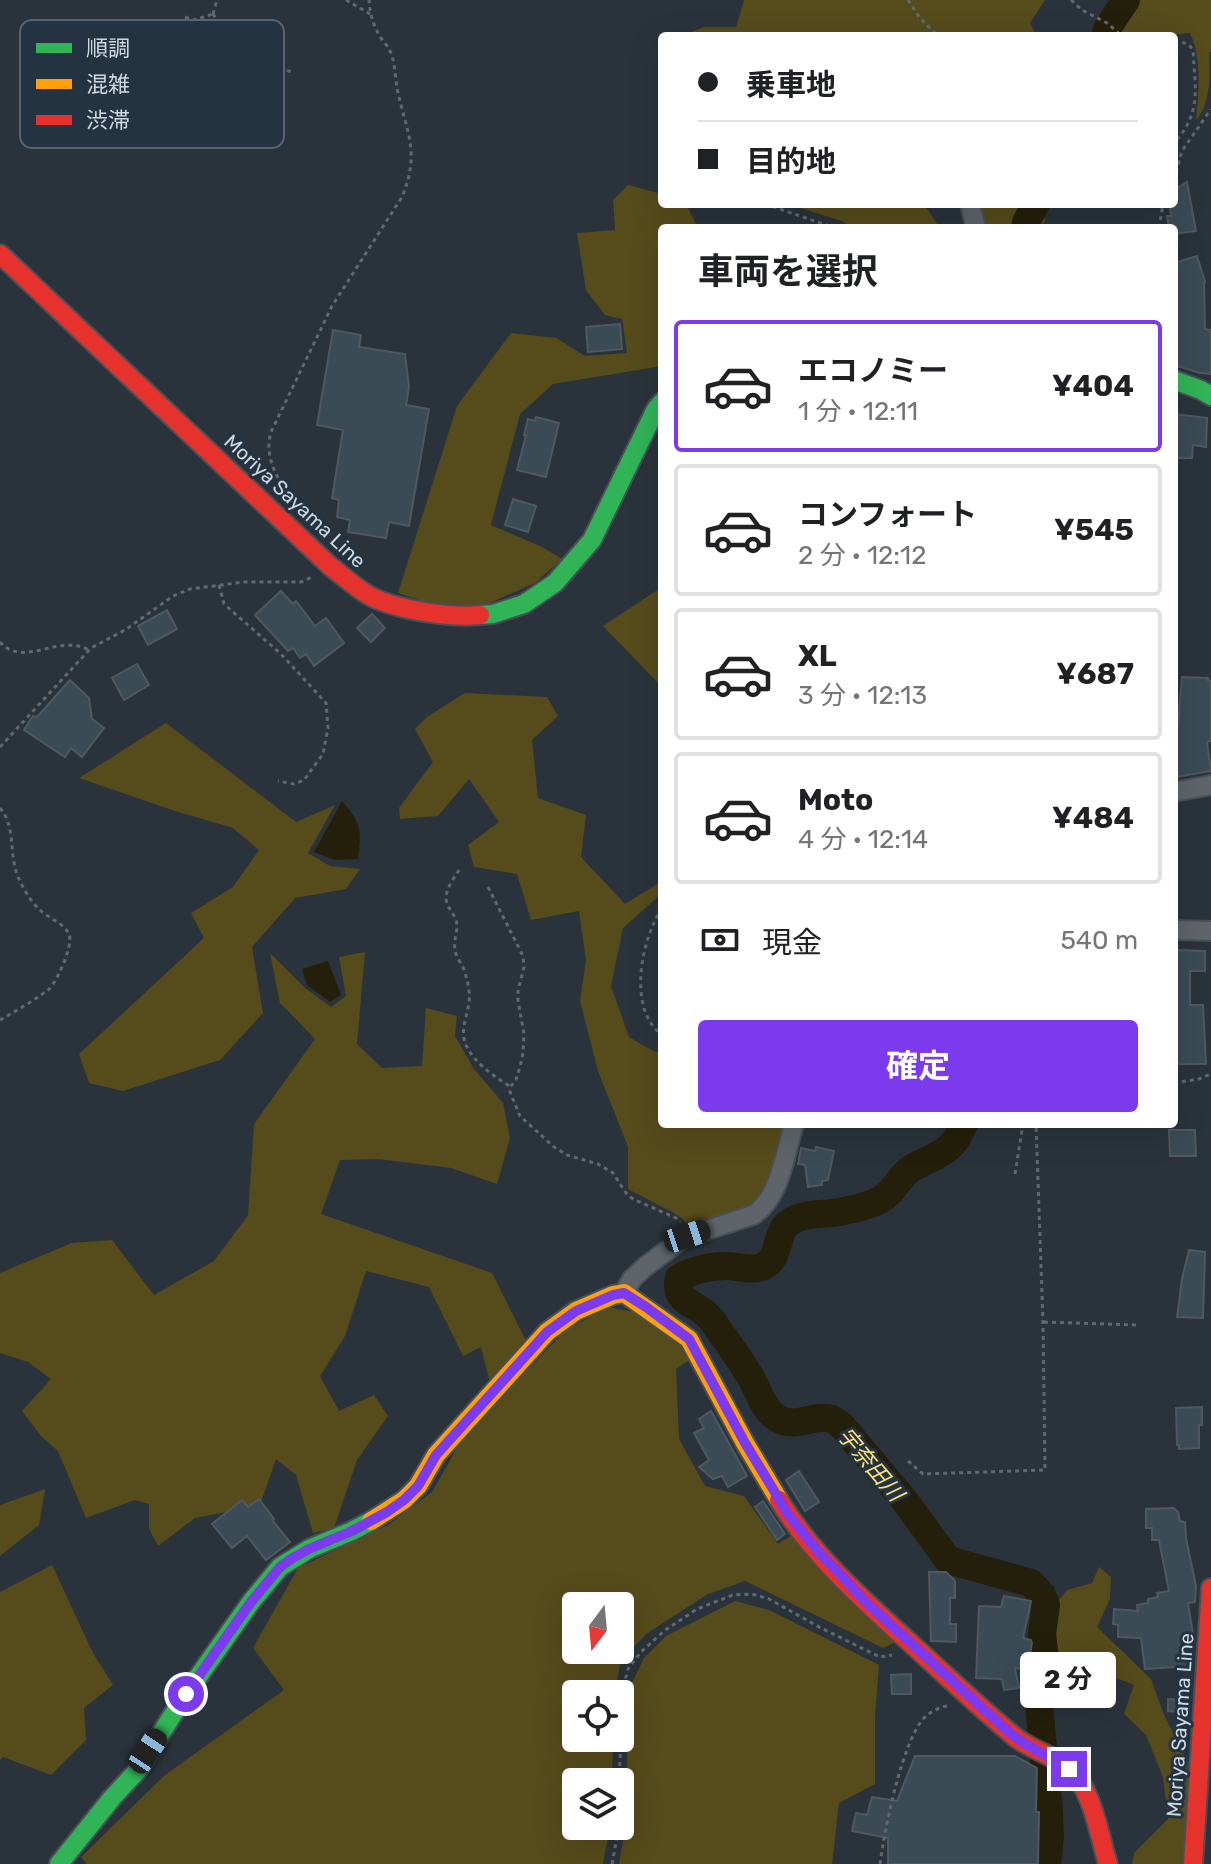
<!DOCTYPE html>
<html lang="ja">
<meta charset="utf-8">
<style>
body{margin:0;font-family:Rubik,"Noto Sans JP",sans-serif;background:#f6f6f6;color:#202124;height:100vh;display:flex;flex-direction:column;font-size:30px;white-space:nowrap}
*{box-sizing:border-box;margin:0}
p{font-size:26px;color:#757577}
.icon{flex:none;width:44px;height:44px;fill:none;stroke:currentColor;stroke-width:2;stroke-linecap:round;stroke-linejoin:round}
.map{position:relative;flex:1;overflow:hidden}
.side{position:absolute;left:658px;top:224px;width:520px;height:904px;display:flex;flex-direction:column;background:#fff;border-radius:8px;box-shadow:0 8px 32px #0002}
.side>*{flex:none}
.banner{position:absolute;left:658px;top:32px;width:520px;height:176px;border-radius:8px;box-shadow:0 8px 32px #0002;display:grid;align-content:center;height:176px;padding:0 40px;background:#fff}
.needle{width:52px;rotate:196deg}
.controls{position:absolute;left:562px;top:1592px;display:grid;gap:16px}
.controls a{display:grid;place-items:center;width:72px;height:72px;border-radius:8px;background:#fff;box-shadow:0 8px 32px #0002;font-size:40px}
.end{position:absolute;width:36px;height:36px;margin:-18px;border:10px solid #7c3aed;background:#fff;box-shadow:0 0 0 4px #fff}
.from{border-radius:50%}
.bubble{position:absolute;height:56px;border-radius:8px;background:#fff;box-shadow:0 8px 32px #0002;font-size:26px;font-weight:700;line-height:56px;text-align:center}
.car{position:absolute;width:24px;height:48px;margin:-24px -12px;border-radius:10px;box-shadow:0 0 6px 2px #0007;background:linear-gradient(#222 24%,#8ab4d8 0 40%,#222 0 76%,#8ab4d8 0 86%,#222 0)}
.banner b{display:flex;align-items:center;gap:28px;height:76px;font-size:30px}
.banner b+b{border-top:2px solid #e0e0e0}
.banner i{width:20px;height:20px;background:#202124}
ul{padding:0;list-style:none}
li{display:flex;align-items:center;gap:24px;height:132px;margin:0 16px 12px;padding:0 24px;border:4px solid #e0e0e0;border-radius:8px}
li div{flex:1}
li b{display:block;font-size:30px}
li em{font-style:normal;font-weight:700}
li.current{border-color:#7c3aed}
li>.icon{width:72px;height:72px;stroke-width:1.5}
h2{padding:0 40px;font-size:36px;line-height:96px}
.pay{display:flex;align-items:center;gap:20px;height:88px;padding:0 40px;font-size:30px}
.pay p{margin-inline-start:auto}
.primary-button{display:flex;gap:16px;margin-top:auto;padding:16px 40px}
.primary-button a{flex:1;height:92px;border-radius:8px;background:#7c3aed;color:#fff;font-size:32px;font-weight:700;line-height:92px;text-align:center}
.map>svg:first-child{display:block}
.green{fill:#564b1b;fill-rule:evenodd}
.water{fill:#241f0a}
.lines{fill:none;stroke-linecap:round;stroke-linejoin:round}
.river{stroke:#241f0a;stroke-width:28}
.building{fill:#3a4b56;stroke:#50575e;stroke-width:2}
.street-casing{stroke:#485057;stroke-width:22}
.fast-casing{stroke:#485057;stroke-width:22}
.slow-casing{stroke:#485057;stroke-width:22}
.jam-casing{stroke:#485057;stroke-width:22}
.path{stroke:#62686d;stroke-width:3;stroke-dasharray:4 4;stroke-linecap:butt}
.street{stroke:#5e646a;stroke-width:18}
.fast{stroke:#30b455;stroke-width:18}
.slow{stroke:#ff9f0a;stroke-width:18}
.jam{stroke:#e5322d;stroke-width:18}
.route{stroke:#7c3aed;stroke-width:10}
.labels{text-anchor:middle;stroke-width:6;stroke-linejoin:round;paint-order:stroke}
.street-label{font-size:20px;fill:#ced8e1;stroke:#243341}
.water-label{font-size:22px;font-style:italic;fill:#fee178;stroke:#243341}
.key{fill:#243341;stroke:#576571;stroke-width:2}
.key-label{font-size:22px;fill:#ced8e1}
</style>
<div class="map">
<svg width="1211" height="1864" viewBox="0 0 1211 1864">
<rect width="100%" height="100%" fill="#2a333b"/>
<!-- green -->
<g class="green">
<path d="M744,0H1045L1030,23L1037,36H681L704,27H736Z"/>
<path d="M1125,0H1211V52H1209C1210,74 1211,105 1196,120C1199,92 1202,59 1190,33L1163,36H1112L1121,6Z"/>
<path d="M628,185L662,194V204H686L698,228H662V366L553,384L520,414L491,525L542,547L562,559L535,583L483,606L428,603L398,593L457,406L511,333L556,338L585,356L627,353L622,319L605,315L586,290L577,233L615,230L613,200Z"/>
<path d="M787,204H924L940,228H851L842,221Z"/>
<path d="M978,204H1045V221L1040,228H984Z"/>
<path d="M662,587V687L603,626Z"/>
<path d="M465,693L547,697L558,716L532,740L538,798L586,815L581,857L625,904L662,881V893L623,928L611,986L629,1037L655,1052H662V1124H785L771,1184L748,1211L691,1231L683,1219L674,1213L628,1189V1147L598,1071L580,1001L586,960L579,911L531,920L517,874L474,867L468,845L499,822L469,779L438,816L400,819L399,808L433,762L415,729L427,717Z"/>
<path d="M166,723L296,822L335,805L308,853L330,866L360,869L346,889L295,898L252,947L263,1013L220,1060L123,1091L89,1083L79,1054L204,938L191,913L233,887L259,850L233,828L175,811L79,778Z"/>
<path d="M365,952L357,1044L382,1068L422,1066L426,1008L457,1016L455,1036L474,1069L503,1103L510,1138L497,1184L451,1168L378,1159L340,1160L321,1214L492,1273L527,1343L490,1383L481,1347L463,1356L429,1287L366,1271L345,1336L320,1376L339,1411L374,1395L388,1416L357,1460L334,1528L313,1533L296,1475L276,1459L261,1502L247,1508L195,1518L158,1546L149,1529V1504L135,1500L86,1518L58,1451L41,1436L22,1411L51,1379L28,1362L0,1353V1273L72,1243L112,1240L154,1295L214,1261L248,1215L254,1124L315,1039L280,1003L270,953L305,988L331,1007L346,996L339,957Z"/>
<path d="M607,1307L646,1314L678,1337L688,1361L676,1369L679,1439L705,1486L744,1496L778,1544L794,1534L898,1641L883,1648L745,1581L708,1594L646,1634L621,1661L614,1694H576V1738H613L612,1782H576V1826H610L603,1864H87L81,1857L165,1775L284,1690L253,1648L298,1568L388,1525L432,1492L457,1448L519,1379L564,1332ZM576,1606H620V1650H576Z"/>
<path d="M45,1489L39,1525L0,1556V1505Z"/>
<path d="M52,1565L93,1653L113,1685L84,1708L86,1740L51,1775L3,1757L0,1760V1592Z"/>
<path d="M1099,1567L1111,1577L1110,1599L1097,1627L1151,1679L1164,1715L1188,1762L1184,1864H1132L1134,1853L1168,1819L1163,1777L1146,1735L1124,1714L1134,1685L1083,1665L1069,1687L1037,1667L1036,1652L1045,1617L1067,1590L1092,1583Z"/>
<path d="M735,1601L769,1610L879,1665L875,1716V1784L839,1803L832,1864H619L625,1830L629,1689L644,1658L666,1636Z"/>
</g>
<!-- water -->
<g class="water">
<path d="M342,801C361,824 362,829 358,859L335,860L314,852Z"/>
<path d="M328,961L341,995L330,1002L307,985L302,969Z"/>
</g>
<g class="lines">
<!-- river -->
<g class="river">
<path d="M1105,36L1108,27L1126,0"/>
<path d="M1025,228L1026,222L1036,204"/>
<path d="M964,1124C955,1146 947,1151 926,1161C921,1164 914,1166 909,1170C902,1176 896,1186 889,1193C878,1204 859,1208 844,1211C826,1216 806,1211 790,1222C774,1232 782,1259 762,1267C751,1271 738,1266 726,1266C709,1266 693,1270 679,1278C673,1301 693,1302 706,1314C711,1318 715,1324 718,1329C729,1344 740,1360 750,1376C758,1389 763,1410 777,1418C798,1430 812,1413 832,1419C836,1421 839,1424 842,1426L905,1501L948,1560L1031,1583L1042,1595L1046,1605L1042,1634L1046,1666L1039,1705L1049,1812L1050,1837L1047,1864"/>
</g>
</g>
<!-- building -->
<g class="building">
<path d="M1187,182L1196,231L1174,234V228H1169L1167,216H1171L1170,205L1177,204L1176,189Z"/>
<path d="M1197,256L1205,282L1204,283L1205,329L1211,330V374L1200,373L1174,365V263Z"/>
<path d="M620,324L622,349L588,352L586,327Z"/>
<path d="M333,330L361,335L359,347L405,354L409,387L406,405L429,409L409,526L389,522L386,538L348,532L350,520L337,517L339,500L332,498L343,430L317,425Z"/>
<path d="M1174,414L1207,418L1206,447L1193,445L1192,458H1174Z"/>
<path d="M536,417L559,423L546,477L517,470L526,435H524L528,419L535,421Z"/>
<path d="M513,499L536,506L528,532L505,525Z"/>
<path d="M281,591L293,604L296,601L315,626L326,618L344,643L314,666L306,654L300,658L293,648L288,651L255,615Z"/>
<path d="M167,610L177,629L148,645L138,626Z"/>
<path d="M372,614L385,628L371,642L357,628Z"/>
<path d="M137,664L149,685L124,700L112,678Z"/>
<path d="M1182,677L1208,678V680L1211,681V741L1207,742L1211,771L1176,777L1174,724H1178Z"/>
<path d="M70,680L89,698L92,719L104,728L82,757L71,748L65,757L24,730L33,716L37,717Z"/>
<path d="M1174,950L1205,951V971H1190V1005H1203L1206,1064H1174Z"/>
<path d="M1169,1130H1195L1196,1156H1170Z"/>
<path d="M816,1147L834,1151L828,1180L822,1181V1185L808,1187L805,1165L798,1164L801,1148L815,1151Z"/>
<path d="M1189,1250L1205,1252L1203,1318L1177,1317L1182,1279Z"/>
<path d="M1202,1407V1425H1199V1448L1179,1449V1445H1177L1176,1408Z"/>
<path d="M711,1411L747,1476L728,1487L722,1476L713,1479L699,1467L709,1460L694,1433L704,1428L699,1419Z"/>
<path d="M799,1471L819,1502L805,1511L786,1480Z"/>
<path d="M259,1499L274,1519L272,1520L290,1542L266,1560L247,1536L232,1548L212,1524L242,1500L248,1507Z"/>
<path d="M763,1501L785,1534L777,1540L755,1507Z"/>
<path d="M1174,1508L1178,1512L1180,1521L1185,1522L1186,1538L1196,1586L1195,1602L1188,1603L1193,1634V1639L1189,1641L1191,1666L1145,1669L1141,1638L1118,1637V1625L1113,1624L1114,1609L1138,1611L1137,1605L1148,1603V1599L1158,1597L1157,1593L1169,1591L1159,1540H1152V1528H1146V1509Z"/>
<path d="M929,1572H946L955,1581V1598H950V1624H956V1642L931,1641Z"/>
<path d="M1004,1596L1031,1601L1023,1638L1031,1640L1032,1643L1027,1670L1015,1668L1019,1688L1004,1690L1002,1679L976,1678L979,1606L1001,1607Z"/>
<path d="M911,1674V1694H892L891,1675Z"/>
<path d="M1168,1699L1185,1700L1184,1709H1188L1187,1727H1179L1177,1712L1168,1711Z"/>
<path d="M915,1756H1015L1037,1768L1036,1812H1039L1038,1864H888V1838L852,1831L856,1813L867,1815L872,1797L897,1801Z"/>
</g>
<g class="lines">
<!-- street casing -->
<g class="street-casing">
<g id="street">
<path d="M970,204L976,228"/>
<path d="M1174,792L1211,785"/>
<path d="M1174,930L1211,931"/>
<path d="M624,1293L632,1279L646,1266L685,1237L753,1215C780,1198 785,1154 794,1124"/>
</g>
</g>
<!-- fast casing -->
<g class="fast-casing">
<g id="fast">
<path d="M1174,380L1201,390L1211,396"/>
<path d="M480,615L493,614L524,604L555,583L592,540L656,409L662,402"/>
<path d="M59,1864L112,1798L137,1771L186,1694L251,1602L280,1567L309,1549L352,1531L371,1521"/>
</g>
</g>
<!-- slow casing -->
<g class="slow-casing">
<path id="slow" d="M371,1521L404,1500L418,1486L436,1455L547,1332L576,1311L613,1295L624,1293L689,1339L745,1443L779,1500"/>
</g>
<!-- jam casing -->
<g class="jam-casing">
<g id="jam">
<path d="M0,254L330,566C343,576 356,588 370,596C397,610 450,618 480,615"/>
<path d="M779,1500C813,1557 870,1606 918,1650C950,1679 981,1709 1015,1737C1030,1749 1049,1754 1065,1765C1093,1787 1098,1832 1108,1864"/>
<path d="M1193,1864L1211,1588"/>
</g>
</g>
<!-- path -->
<g class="path">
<path d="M346,0L370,14"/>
<path d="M908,0L920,18L938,36"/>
<path d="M1071,0L1082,10L1107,23L1122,36"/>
<path d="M213,14L230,40L248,54L291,72"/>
<path d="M213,14L217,0"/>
<path d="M185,17L194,20L213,14"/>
<path d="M1174,43C1183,41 1188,43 1193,50C1195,89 1202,112 1174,143"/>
<path d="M1174,180L1182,151L1211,109"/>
<path d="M765,204L835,228"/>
<path d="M1159,228L1163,204"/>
<path d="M295,505C280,483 263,459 271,432L332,306L402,197C421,151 406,132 397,88C395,76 395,61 390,51C389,47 385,44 383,41C374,28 370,16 369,0"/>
<path d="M219,585L224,604L281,654L326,703L328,728L323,754L304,780L294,784L278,781"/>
<path d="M0,642C24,669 57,633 89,650"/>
<path d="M0,747L91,648L125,630L173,596L190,589L244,582H301L312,577"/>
<path d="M0,808C17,828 8,856 19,879C24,890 31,902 40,910C48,918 64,923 69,934C74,945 56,984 48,990C33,1001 16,1011 0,1020"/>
<path d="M459,870C454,878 447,887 446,897C446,907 453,912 456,920C459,929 453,940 455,950C456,956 460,962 463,967C466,975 468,983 469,991C472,1010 458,1026 466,1045C474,1063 495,1077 511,1087"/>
<path d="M488,887L523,956L524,967L518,991V1000L524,1034L523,1053L520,1067L516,1080L511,1086L510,1092L520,1116L554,1147L567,1155L598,1164L613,1173L626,1193L633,1199L676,1218L680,1222"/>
<path d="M662,908C641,940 627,1009 662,1035"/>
<path d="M1174,1083L1199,1079L1211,1074"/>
<path d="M1015,1174L1023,1124"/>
<path d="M1044,1322L1137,1325"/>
<path d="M908,1461L923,1474L1045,1470L1043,1322L1036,1124"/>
<path d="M619,1782L623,1688L628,1669L641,1652L664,1631L697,1609L733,1595L752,1594L769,1599L821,1628L880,1657L892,1655"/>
<path d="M620,1810V1815"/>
<path d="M612,1864L619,1826"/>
<path d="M880,1864C885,1828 901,1746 923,1719C931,1711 940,1707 951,1705"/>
</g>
<!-- street -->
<use href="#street" class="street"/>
<!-- fast -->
<use href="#fast" class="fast"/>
<!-- slow -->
<use href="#slow" class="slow"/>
<!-- jam -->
<use href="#jam" class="jam"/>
</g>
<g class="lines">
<!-- route -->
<path class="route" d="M186,1694L251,1602L280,1567L291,1559L309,1549L352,1531L387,1512L404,1500L418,1486L436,1455L547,1332L576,1311L613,1295L624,1293L646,1307L689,1339L745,1443L773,1489L787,1513L817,1550L868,1604L1010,1733C1028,1748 1050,1756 1069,1769"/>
</g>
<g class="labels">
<!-- street labels -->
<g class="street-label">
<text transform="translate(295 501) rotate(43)" y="7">Moriya Sayama Line</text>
<text transform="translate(1180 1725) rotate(-86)" y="7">Moriya Sayama Line</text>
</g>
<!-- water labels -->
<g class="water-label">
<text transform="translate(871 1464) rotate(50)" y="8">宇奈田川</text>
</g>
</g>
<!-- legend -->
<rect x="20" y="20" width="264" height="128" rx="12" class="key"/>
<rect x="36" y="43" width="36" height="10" fill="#30b455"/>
<rect x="36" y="79" width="36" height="10" fill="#ff9f0a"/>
<rect x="36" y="115" width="36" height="10" fill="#e5322d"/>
<g class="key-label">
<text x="86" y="56">順調</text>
<text x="86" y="92">混雑</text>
<text x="86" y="128">渋滞</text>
</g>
</svg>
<div class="controls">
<a><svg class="needle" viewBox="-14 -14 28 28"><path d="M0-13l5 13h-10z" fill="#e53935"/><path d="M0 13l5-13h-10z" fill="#757577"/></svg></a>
<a><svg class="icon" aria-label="locate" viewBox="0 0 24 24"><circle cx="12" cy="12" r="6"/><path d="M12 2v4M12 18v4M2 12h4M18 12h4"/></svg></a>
<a><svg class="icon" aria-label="layers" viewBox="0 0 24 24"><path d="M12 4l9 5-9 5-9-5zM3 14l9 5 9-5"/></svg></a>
</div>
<i class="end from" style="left:186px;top:1694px"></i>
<i class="end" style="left:1069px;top:1769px"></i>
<div class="bubble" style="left:1020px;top:1652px;width:96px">2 分</div>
<i class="car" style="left:687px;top:1236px;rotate:72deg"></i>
<i class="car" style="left:148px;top:1751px;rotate:33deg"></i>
<div class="banner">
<b><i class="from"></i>乗車地</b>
<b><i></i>目的地</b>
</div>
<section class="side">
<h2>車両を選択</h2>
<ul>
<li class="current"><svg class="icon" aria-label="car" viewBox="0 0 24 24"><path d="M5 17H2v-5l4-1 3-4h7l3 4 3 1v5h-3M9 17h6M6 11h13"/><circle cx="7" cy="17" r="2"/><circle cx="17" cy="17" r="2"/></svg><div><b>エコノミー</b><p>1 分 · 12:11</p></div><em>¥404</em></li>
<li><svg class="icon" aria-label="car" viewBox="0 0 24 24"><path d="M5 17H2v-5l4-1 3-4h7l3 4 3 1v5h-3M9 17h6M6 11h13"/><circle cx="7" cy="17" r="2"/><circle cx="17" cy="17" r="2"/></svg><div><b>コンフォート</b><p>2 分 · 12:12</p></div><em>¥545</em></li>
<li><svg class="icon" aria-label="car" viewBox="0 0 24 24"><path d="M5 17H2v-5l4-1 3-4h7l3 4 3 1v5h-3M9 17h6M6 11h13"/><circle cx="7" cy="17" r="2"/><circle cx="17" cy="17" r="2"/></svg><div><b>XL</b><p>3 分 · 12:13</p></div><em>¥687</em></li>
<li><svg class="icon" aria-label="car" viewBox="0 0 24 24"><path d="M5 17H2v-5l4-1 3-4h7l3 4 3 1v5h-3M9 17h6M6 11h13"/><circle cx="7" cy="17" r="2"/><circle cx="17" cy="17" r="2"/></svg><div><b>Moto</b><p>4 分 · 12:14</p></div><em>¥484</em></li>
</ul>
<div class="pay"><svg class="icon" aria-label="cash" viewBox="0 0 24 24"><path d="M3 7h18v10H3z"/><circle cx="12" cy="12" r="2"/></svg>現金<p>540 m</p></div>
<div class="primary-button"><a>確定</a></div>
</section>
</div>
